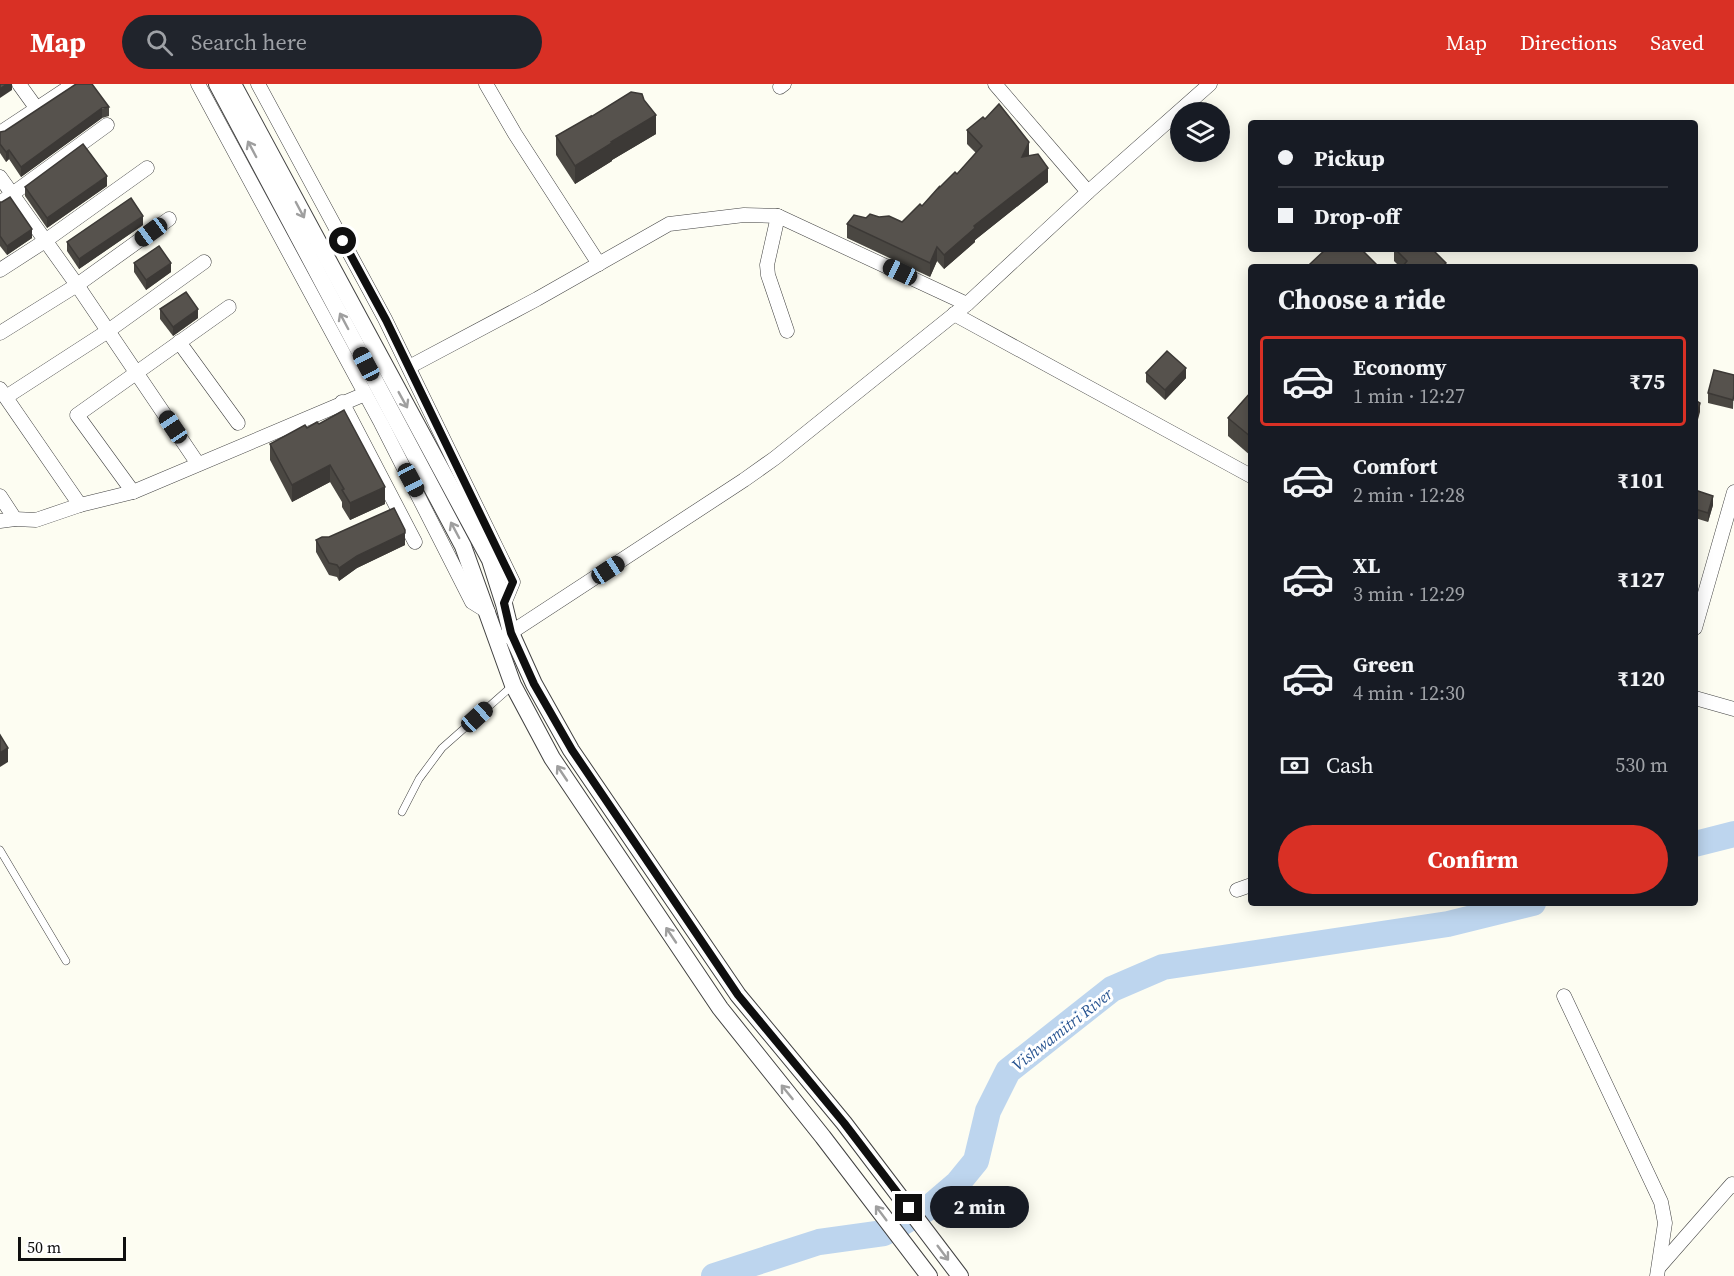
<!DOCTYPE html>
<meta charset="utf-8">
<style>
body{margin:0;font-family:"Source Serif 4",serif;background:#20242c;color:#f1f3f6;height:100vh;display:flex;flex-direction:column;font-size:22px;white-space:nowrap}
*{box-sizing:border-box;margin:0}
p{font-size:20px;color:#9ea1a6}
.icon{flex:none;width:33px;height:33px;fill:none;stroke:currentColor;stroke-width:2;stroke-linecap:round;stroke-linejoin:round}
.map{position:relative;flex:1;overflow:hidden}
.side{position:absolute;left:1248px;top:180px;width:450px;height:642px;display:flex;flex-direction:column;background:#171b24;border-radius:6px;box-shadow:0 3px 15px #0003}
.side>*{flex:none}
.guide{position:absolute;left:1248px;top:36px;width:450px;height:132px;border-radius:6px;box-shadow:0 3px 15px #0003;display:grid;align-content:center;height:132px;padding:0 30px;background:#171b24}
.controls{position:absolute;left:1170px;top:18px;display:grid;gap:12px}
.controls a{display:grid;place-items:center;width:60px;height:60px;border-radius:50%;background:#171b24;box-shadow:0 3px 15px #0003;font-size:30px}
.scale{position:absolute;left:18px;bottom:15px;width:108px;box-sizing:border-box;padding-left:6px;border:3px solid #0f0f0f;border-top:0;font-size:16px;line-height:21px;white-space:nowrap;color:#0f0f0f;-webkit-text-stroke:4px #fff;paint-order:stroke}
.end{position:absolute;width:27px;height:27px;margin:-14px;border:8px solid #0f0f0f;background:#fff;box-shadow:0 0 0 3px #fff}
.from{border-radius:50%}
.bubble{position:absolute;height:42px;border-radius:21px;background:#171b24;box-shadow:0 3px 15px #0003;font-size:20px;font-weight:700;line-height:42px;text-align:center}
.car{position:absolute;width:18px;height:36px;margin:-18px -9px;border-radius:8px;box-shadow:0 0 4px 2px #0007;background:linear-gradient(#222 24%,#8ab4d8 0 40%,#222 0 76%,#8ab4d8 0 86%,#222 0)}
.guide b{display:flex;align-items:center;gap:21px;height:57px;font-size:22px}
.guide b+b{border-top:2px solid #363941}
.guide i{width:15px;height:15px;background:#f1f3f6}
ul{padding:0;list-style:none}
li{display:flex;align-items:center;gap:18px;height:90px;margin:0 12px 9px;padding:0 18px;border:3px solid transparent;border-radius:6px}
li div{flex:1}
li b{display:block;font-size:22px}
li em{font-style:normal;font-weight:700}
li.on{border-color:#d93025}
li>.icon{width:54px;height:54px;stroke-width:1.5}
h2{padding:0 30px;font-size:27px;line-height:72px}
.pay{display:flex;align-items:center;gap:15px;height:66px;padding:0 30px;font-size:22px}
.pay p{margin-inline-start:auto}
.cta{display:flex;gap:12px;margin-top:auto;padding:12px 30px}
.cta a{flex:1;height:69px;border-radius:36px;background:#d93025;color:#fff;font-size:24px;font-weight:700;line-height:69px;text-align:center}
header{display:flex;align-items:center;gap:36px;box-sizing:border-box;height:84px;padding:0 30px;background:#d93025;color:#fff}
header strong{font-size:28px}
nav{display:flex;gap:33px;margin-inline-start:auto;font-size:21px}
.search{width:420px;height:54px;background:#20242c;display:flex;align-items:center;gap:15px;box-sizing:border-box;padding:0 21px;border-radius:33px;color:#9ea1a6;font-size:22px}
.map>svg:first-child{display:block}
.lines{fill:none;stroke-linecap:round;stroke-linejoin:round}
.river{stroke:#bdd5ee;stroke-width:26}
.service-casing{stroke:#424242;stroke-width:8}
.minor-casing{stroke:#424242;stroke-width:15}
.tertiary-casing{stroke:#424242;stroke-width:18}
.service{stroke:#fff;stroke-width:7}
.minor{stroke:#fff;stroke-width:14}
.tertiary{stroke:#fff;stroke-width:16}
.wall{fill:#4a4742}
.shaded-wall{fill:#3c3936}
.building{fill:#56524d;stroke:#3c3936;stroke-width:1.5}
.oneway{stroke:#9f9f9f}
.route{stroke:#0f0f0f;stroke-width:8}
.labels{text-anchor:middle;stroke-width:6;stroke-linejoin:round;paint-order:stroke}
.water-label{font-size:16px;font-style:italic;fill:#285491;stroke:#fff}
</style>
<header>
<strong>Map</strong>
<div class="search"><svg class="icon" aria-label="search" viewBox="0 0 24 24"><circle cx="10" cy="10" r="6"/><path d="M15 15l6 6"/></svg>Search here</div>
<nav><a>Map</a><a>Directions</a><a>Saved</a></nav>
</header>
<div class="map">
<svg width="1734" height="1192" viewBox="0 0 1734 1192">
<rect width="100%" height="100%" fill="#fdfdf2"/>
<g class="lines">
<!-- river -->
<g class="river">
<path d="M1695,760L1734,750"/>
<path d="M714,1192L819,1158L884,1149L930,1123L958,1099L976,1077L988,1027L1008,987L1112,905L1163,883L1448,840L1533,819"/>
</g>
<!-- service casing -->
<g class="service-casing">
<g id="service">
<path d="M402,728L419,695L442,664L512,602"/>
<path d="M0,766L66,877"/>
</g>
</g>
<!-- minor casing -->
<g class="minor-casing">
<g id="minor">
<path d="M19,0L37,25"/>
<path d="M198,0L381,339L472,518L488,528"/>
<path d="M258,0L385,235L513,498L504,520"/>
<path d="M486,0L515,50L599,180"/>
<path d="M995,0L1088,108"/>
<path d="M780,3L784,0"/>
<path d="M0,49L74,0"/>
<path d="M0,93L77,201L198,380"/>
<path d="M0,119L107,41"/>
<path d="M778,132L767,181L768,191L787,247"/>
<path d="M0,186L45,157L147,84"/>
<path d="M954,230L1251,392"/>
<path d="M0,249L77,201L169,135"/>
<path d="M179,258L238,339"/>
<path d="M409,283L537,215L669,140L744,131L778,132L967,220L1088,108L1210,0"/>
<path d="M0,305L80,421"/>
<path d="M6,313L108,247L204,178"/>
<path d="M342,318L415,458"/>
<path d="M133,408L77,331L229,223"/>
<path d="M0,412L15,435"/>
<path d="M0,437L15,435L36,436L80,421L133,408L365,310"/>
<path d="M1695,544L1734,408"/>
<path d="M504,553L744,396L775,374L967,220"/>
<path d="M1695,614L1734,625"/>
<path d="M1237,806L1251,801"/>
<path d="M1564,912L1661,1118L1665,1139L1657,1192"/>
<path d="M1660,1182L1732,1100"/>
</g>
</g>
<!-- tertiary casing -->
<g class="tertiary-casing">
<g id="tertiary">
<path d="M217,0L463,462L513,601L552,674L720,924L823,1053L929,1192"/>
<path d="M233,0L490,476L504,520L511,549L534,600L571,666L738,911L844,1039L960,1192"/>
</g>
</g>
<!-- service -->
<use href="#service" class="service"/>
<!-- minor -->
<use href="#minor" class="minor"/>
<!-- tertiary -->
<use href="#tertiary" class="tertiary"/>
</g>
<!-- wall -->
<g class="wall">
<path d="M644,16L656,50L612,76V77L575,100L556,71V52L591,33Z"/>
<path d="M109,23V32L102,34L21,93L9,75L6,78L0,69V48Z"/>
<path d="M967,46L1029,72L1048,98L975,156V158L944,185L937,177L930,193L847,154V140L866,134L879,133L902,138L922,122L939,104L957,90L976,69L967,60Z"/>
<path d="M107,102L47,144L25,112V103Z"/>
<path d="M0,118L32,154L7,171L0,162Z"/>
<path d="M143,141L79,185L67,167V158Z"/>
<path d="M1394,165H1432L1446,183H1400L1394,177Z"/>
<path d="M134,179L171,188L146,206L134,188Z"/>
<path d="M160,225L198,234L173,252L160,235Z"/>
<path d="M1146,289L1186,294L1165,316L1146,298Z"/>
<path d="M1734,291L1733,325L1708,319V309Z"/>
<path d="M1251,308V372L1228,352V334Z"/>
<path d="M319,340L385,420L350,436L342,423V418L330,398L292,418L270,376V360L307,344Z"/>
<path d="M1695,406L1713,421L1708,438L1695,434Z"/>
<path d="M316,456L405,458V461L357,484L339,497L337,493L329,491L316,468Z"/>
</g>
<!-- shaded-wall -->
<g class="shaded-wall">
<path d="M7,0H12V6L0,14V5Z"/>
<path d="M102,24V34L21,93V83Z"/>
<path d="M656,31V50L612,76V77L575,100V82L611,58Z"/>
<path d="M1029,58V72L1022,73Z"/>
<path d="M9,66V75L6,78V68Z"/>
<path d="M1048,84V98L975,156V158L944,185V171L974,142Z"/>
<path d="M107,92V102L47,144V134Z"/>
<path d="M143,132V141L79,185V175Z"/>
<path d="M32,145V154L7,171V162Z"/>
<path d="M937,163V177L930,193V179Z"/>
<path d="M171,179V188L146,206V196Z"/>
<path d="M198,225V234L173,252V243Z"/>
<path d="M1186,284V294L1165,316V306Z"/>
<path d="M1700,319V328L1696,343V334Z"/>
<path d="M330,381V398L292,418V401Z"/>
<path d="M385,403V420L350,436V419Z"/>
<path d="M1713,412V421L1708,438V429Z"/>
<path d="M405,446V461L357,484L339,497V484L357,472Z"/>
<path d="M8,664V678L0,683V669Z"/>
</g>
<!-- building -->
<g class="building">
<path d="M0,0H7L0,5Z"/>
<path d="M76,0H92L109,23L102,24L21,83L9,66L6,68L0,60V48L5,47Z"/>
<path d="M631,8L642,10L644,16L656,31L611,58L612,59L575,82L556,52L591,32V33Z"/>
<path d="M999,20L1029,58L1022,73L1038,70L1048,84L974,142L975,144L944,171L937,163L930,179L847,140L854,131L866,134L870,130L879,133L889,132L902,138L920,120L922,122L939,103V104L955,88L957,90L982,62L967,46L983,33L985,35Z"/>
<path d="M83,60L107,92L47,134L25,103Z"/>
<path d="M10,113L32,145L7,162L0,152V118H2Z"/>
<path d="M131,114L143,132L79,175L67,158Z"/>
<path d="M159,162L171,179L146,196L134,179Z"/>
<path d="M1326,165H1361L1379,183H1339L1338,182L1337,183H1313L1310,180Z"/>
<path d="M1395,165H1432L1446,179L1441,183H1402L1407,177Z"/>
<path d="M186,208L198,225L173,243L160,225Z"/>
<path d="M1167,267L1186,284L1165,306L1146,289Z"/>
<path d="M1714,286L1734,291V311L1733,316L1708,309Z"/>
<path d="M1251,308V353L1228,334Z"/>
<path d="M1695,316L1700,319L1696,334H1695Z"/>
<path d="M344,326L385,403L350,419L342,406L344,405L330,381L292,401L270,360L305,341L307,344L317,338L319,340Z"/>
<path d="M1695,406L1713,412L1708,429L1695,425Z"/>
<path d="M394,424L405,446V449L357,472L339,484L337,481L329,479L316,456L322,453H329Z"/>
<path d="M0,651L8,664L0,669Z"/>
</g>
<!-- one-way arrows -->
<defs><path id="oneway-shaft" d="M-6 0H5M1.5-3L5.5 0L1.5 3" fill="none" stroke-width="1.6" stroke-linecap="round" stroke-linejoin="round" transform="scale(1.5)"/></defs>
<g class="oneway">
<use href="#oneway-shaft" transform="translate(252 65) rotate(-118)"/>
<use href="#oneway-shaft" transform="translate(300 126) rotate(62)"/>
<use href="#oneway-shaft" transform="translate(344 237) rotate(-118)"/>
<use href="#oneway-shaft" transform="translate(403 316) rotate(61)"/>
<use href="#oneway-shaft" transform="translate(455 446) rotate(-118)"/>
<use href="#oneway-shaft" transform="translate(562 689) rotate(-124)"/>
<use href="#oneway-shaft" transform="translate(671 851) rotate(-124)"/>
<use href="#oneway-shaft" transform="translate(787 1008) rotate(-129)"/>
<use href="#oneway-shaft" transform="translate(881 1129) rotate(-127)"/>
<use href="#oneway-shaft" transform="translate(943 1169) rotate(53)"/>
</g>
<g class="lines">
<!-- route -->
<path class="route" d="M343,157L386,236L513,498L504,519L511,549L534,600L572,666L738,911L844,1039L909,1124"/>
</g>
<g class="labels">
<!-- water labels -->
<g class="water-label">
<text transform="translate(1062 945) rotate(-38)" y="6">Vishwamitri River</text>
</g>
</g>
</svg>
<div class="controls">
<a><svg class="icon" aria-label="layers" viewBox="0 0 24 24"><path d="M12 4l9 5-9 5-9-5zM3 14l9 5 9-5"/></svg></a>
</div>
<div class="scale">50 m</div>
<i class="end from" style="left:343px;top:157px"></i>
<i class="end" style="left:909px;top:1124px"></i>
<div class="bubble" style="left:930px;top:1102px;width:99px">2 min</div>
<i class="car" style="left:151px;top:148px;rotate:234deg"></i>
<i class="car" style="left:900px;top:188px;rotate:295deg"></i>
<i class="car" style="left:366px;top:280px;rotate:332deg"></i>
<i class="car" style="left:173px;top:343px;rotate:326deg"></i>
<i class="car" style="left:411px;top:396px;rotate:152deg"></i>
<i class="car" style="left:608px;top:486px;rotate:57deg"></i>
<i class="car" style="left:477px;top:633px;rotate:48deg"></i>
<div class="guide">
<b><i class="from"></i>Pickup</b>
<b><i></i>Drop-off</b>
</div>
<section class="side">
<h2>Choose a ride</h2>
<ul>
<li class="on"><svg class="icon" aria-label="car" viewBox="0 0 24 24"><path d="M5 17H2v-5l4-1 3-4h7l3 4 3 1v5h-3M9 17h6M6 11h13"/><circle cx="7" cy="17" r="2"/><circle cx="17" cy="17" r="2"/></svg><div><b>Economy</b><p>1 min · 12:27</p></div><em>₹75</em></li>
<li><svg class="icon" aria-label="car" viewBox="0 0 24 24"><path d="M5 17H2v-5l4-1 3-4h7l3 4 3 1v5h-3M9 17h6M6 11h13"/><circle cx="7" cy="17" r="2"/><circle cx="17" cy="17" r="2"/></svg><div><b>Comfort</b><p>2 min · 12:28</p></div><em>₹101</em></li>
<li><svg class="icon" aria-label="car" viewBox="0 0 24 24"><path d="M5 17H2v-5l4-1 3-4h7l3 4 3 1v5h-3M9 17h6M6 11h13"/><circle cx="7" cy="17" r="2"/><circle cx="17" cy="17" r="2"/></svg><div><b>XL</b><p>3 min · 12:29</p></div><em>₹127</em></li>
<li><svg class="icon" aria-label="car" viewBox="0 0 24 24"><path d="M5 17H2v-5l4-1 3-4h7l3 4 3 1v5h-3M9 17h6M6 11h13"/><circle cx="7" cy="17" r="2"/><circle cx="17" cy="17" r="2"/></svg><div><b>Green</b><p>4 min · 12:30</p></div><em>₹120</em></li>
</ul>
<div class="pay"><svg class="icon" aria-label="cash" viewBox="0 0 24 24"><path d="M3 7h18v10H3z"/><circle cx="12" cy="12" r="2"/></svg>Cash<p>530 m</p></div>
<div class="cta"><a>Confirm</a></div>
</section>
</div>
